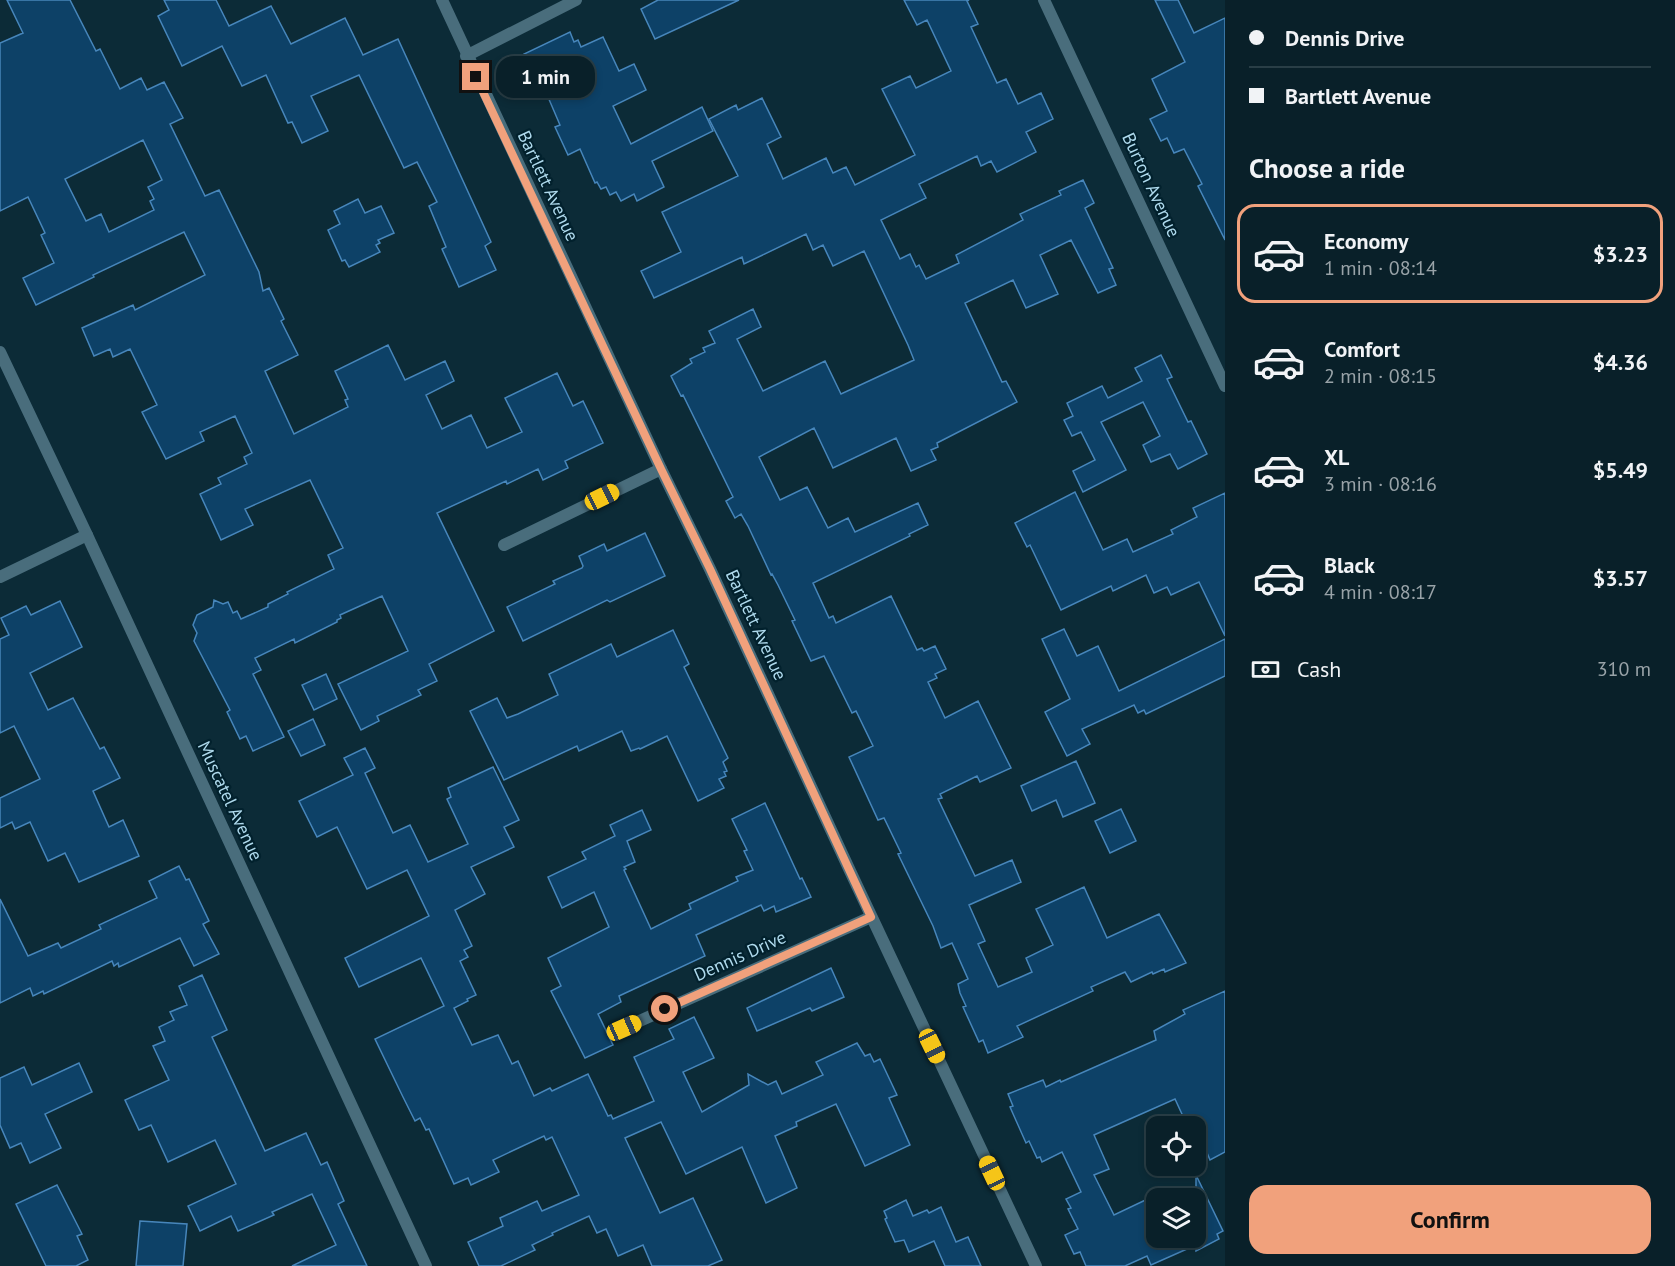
<!DOCTYPE html>
<meta charset="utf-8">
<style>
body{margin:0;font-family:"PT Sans",sans-serif;background:#172d35;color:#f1f3f6;height:100vh;display:flex;flex-direction:column;font-size:22px;white-space:nowrap}
*{box-sizing:border-box;margin:0}
p{font-size:20px;color:#99a3a8}
.icon{flex:none;width:33px;height:33px;fill:none;stroke:currentColor;stroke-width:2;stroke-linecap:round;stroke-linejoin:round}
.map{position:relative;flex:1;overflow:hidden}
.panel{display:flex;flex-direction:column;background:#092029;width:450px}
.panel>*{flex:none}
.guide{display:grid;align-content:center;height:132px;padding:0 24px;background:#092029}
.fabs{position:absolute;left:1146px;top:1116px;display:grid;gap:12px}
.fabs a{display:grid;place-items:center;width:60px;height:60px;border-radius:12px;background:#092029;box-shadow:0 3px 9px #0003,0 0 0 2px #293e46;font-size:30px}
.end{position:absolute;width:27px;height:27px;margin:-14px;border:8px solid #f1a17c;background:#111;box-shadow:0 0 0 3px #111}
.from{border-radius:50%}
.bubble{position:absolute;height:42px;border-radius:18px;background:#092029;box-shadow:0 3px 9px #0003,0 0 0 2px #293e46;font-size:20px;font-weight:800;line-height:42px;text-align:center}
.car{position:absolute;width:18px;height:36px;margin:-18px -9px;border-radius:8px;box-shadow:0 0 4px 2px #0007;background:linear-gradient(#f5c518 24%,#345 0 40%,#f5c518 0 76%,#345 0 86%,#f5c518 0)}
.guide b{display:flex;align-items:center;gap:21px;height:57px;font-size:22px}
.guide b+b{border-top:2px solid #293e46}
.guide i{width:15px;height:15px;background:#f1f3f6}
ul{padding:0;list-style:none}
li{display:flex;align-items:center;gap:18px;height:99px;margin:0 12px 9px;padding:0 12px;border:3px solid transparent;border-radius:18px}
li div{flex:1}
li b{display:block;font-size:22px}
li em{font-style:normal;font-weight:800}
li.current{border-color:#f1a17c}
li>.icon{width:54px;height:54px;stroke-width:1.5}
h2{padding:0 24px;font-size:27px;line-height:72px}
.pay{display:flex;align-items:center;gap:15px;height:66px;padding:0 24px;font-size:22px}
.pay p{margin-inline-start:auto}
.action{display:flex;gap:12px;margin-top:auto;padding:12px 24px}
.action a{flex:1;height:69px;border-radius:18px;background:#f1a17c;color:#111;font-size:24px;font-weight:800;line-height:69px;text-align:center}
main{display:flex;flex:1;min-height:0}
.map>svg:first-child{display:block}
.building{fill:#0d4167;stroke:#4786bb;stroke-width:1.5;fill-rule:evenodd}
.lines{fill:none;stroke-linecap:round;stroke-linejoin:round}
.street{stroke:#496d7c;stroke-width:12}
.route{stroke:#f1a17c;stroke-width:8}
.labels{text-anchor:middle;stroke-width:4.5;stroke-linejoin:round;paint-order:stroke}
.street-label{font-size:18px;fill:#afdaed;stroke:#02212d}
</style>
<main>
<div class="map">
<svg width="1225" height="1266" viewBox="0 0 1225 1266">
<rect width="100%" height="100%" fill="#0c2b37"/>
<!-- building -->
<g class="building">
<path d="M7,0H70L96,51L100,49L120,89L141,78L147,90L164,82L183,118L170,124L205,196L219,190L259,272L263,291L269,288L284,319L281,321L298,355L265,371L294,434L348,407L345,400L348,399L335,371L388,345L405,380L445,361L454,381L426,395L442,429L471,415L487,448L522,432L505,398L557,373L573,406L583,401L603,443L565,461L568,468L543,480L538,469L507,484L506,481L437,513L494,631L429,664L437,681L418,690L421,695L377,716L379,721L361,730L338,684L408,651L382,596L340,615L341,618L337,620V622L295,643L294,639L255,658L261,670L253,674L284,737L253,751L246,736L240,739L227,712L230,710L194,641L197,633L193,625L197,615L213,607L214,600L223,604L228,602L233,613L237,611L241,619L268,607V604L288,594L287,592L334,569L328,555L343,548L310,480L245,509L253,525L221,540L200,494L221,484L218,478L247,464L244,457L252,453L235,416L200,432L204,441L166,459L142,412L157,405L130,349L113,357L110,349L94,356L82,328L133,305L135,310L205,275L184,232L93,275L94,277L36,305L23,278L54,263L41,235L45,233L28,197L0,211V43L23,33ZM143,140L162,180L148,187L154,199L150,201L154,210L109,232L101,214L86,221L65,179Z"/>
<path d="M164,0H216L229,26L271,6L291,44L345,18L363,55L398,39L491,242L485,246L496,270L459,287L442,249L446,247L429,206L437,202L417,162L404,168L359,75L311,96L328,131L302,143L292,122L288,123L266,75L242,86L222,46L182,66L158,16L169,10Z"/>
<path d="M658,0H739L655,39L641,9Z"/>
<path d="M904,0H969L967,1L978,24L971,27L997,83L1006,79L1018,104L1041,93L1053,119L1026,132L1036,152L997,172L991,161L981,166L977,156L919,184L926,198L881,220L900,259L910,254L916,267L919,265L926,279L959,263L956,255L1023,220L1020,214L1061,195L1059,191L1083,180L1094,203L1085,208L1113,268L1109,269L1116,285L1098,293L1071,240L1040,255L1058,294L1026,308L1013,280L965,303L1002,382L1006,381L1017,402L937,443L938,447L931,450L936,460L911,471L896,438L833,468L814,428L759,457L780,500L807,487L828,528L848,518L855,532L918,503L928,525L909,534L910,536L813,583L829,618L833,616L836,623L891,596L917,650L922,648L924,651L935,646L946,669L935,674L937,678L928,682L945,718L978,701L1002,750L1011,768L980,782L977,776L940,794L942,798L938,799L975,876L1012,860L1021,882L969,905L985,941L978,944L998,987L1032,972L1026,958L1053,945L1036,909L1084,887L1107,938L1159,914L1186,963L1165,972L1164,969L1153,974L1152,972L1131,982L1125,972L1091,987L1093,991L1017,1026L1023,1037L988,1053L983,1040L979,1042L963,1007L966,1006L960,993L958,984L968,979L952,943L941,948L933,926L898,854L901,853L884,818L878,820L849,757L873,746L856,711L852,713L824,656L811,661L792,621L795,620L778,585L772,574L771,575L748,526L741,514L735,518L726,501L733,497L683,395L681,396L671,376L692,363L690,359L705,352L703,348L715,343L709,331L753,309L761,327L737,339L763,391L825,361L841,394L914,360L908,345L864,251L833,266L823,245L813,250L806,234L744,264L742,257L654,298L641,271L681,252L662,212L738,176L709,119L736,105L738,110L762,98L781,137L767,144L783,179L826,158L833,173L846,167L855,185L915,155L882,89L910,76L916,88L951,71L927,20L917,25Z"/>
<path d="M1155,0H1178L1194,33L1225,18V240L1198,186L1202,184L1184,149L1174,153L1167,138L1161,141L1150,119L1167,111L1152,79L1185,62Z"/>
<path d="M570,32L574,42L578,40L581,47L603,37L619,71L634,64L646,90L613,106L631,144L702,107L713,131L652,161L664,187L637,201L634,194L621,201L616,192L610,195L606,187L601,189L597,182L595,183L580,149L568,155L555,127L560,125L542,83L539,84L524,54Z"/>
<path d="M358,199L365,213L381,206L394,233L378,240L380,243L376,245L380,252L349,267L345,260L342,261L328,230L340,224L334,211Z"/>
<path d="M1161,355L1172,377L1167,379L1188,422L1191,421L1207,454L1178,469L1170,454L1151,462L1143,445L1160,436L1143,402L1101,422L1126,470L1083,492L1073,471L1095,460L1081,432L1072,436L1064,420L1073,416L1067,403L1102,386L1108,398L1142,381L1135,368Z"/>
<path d="M1075,492L1103,550L1127,539L1133,552L1173,534L1171,530L1197,517L1193,508L1225,493V636L1199,582L1171,595L1167,587L1154,593L1146,575L1113,591L1111,586L1061,610L1030,545L1027,547L1015,523Z"/>
<path d="M645,533L665,576L610,602L607,600L523,641L507,607L555,584L553,581L582,568L583,566L579,556L604,544L607,551Z"/>
<path d="M60,601L82,647L30,673L48,710L73,698L100,749L104,747L120,778L93,791L109,827L123,820L139,856L79,882L65,853L48,861L30,822L15,829L12,822L0,828V798L40,779L14,726L0,733V639L9,635L1,618L26,606L31,615Z"/>
<path d="M1064,629L1077,656L1098,646L1119,691L1225,639V676L1146,714L1144,710L1138,713L1134,705L1082,729L1090,744L1067,756L1045,712L1070,699L1042,639Z"/>
<path d="M673,630L689,664L684,667L728,758L723,762L727,771L724,772L726,776L719,779L724,788L698,801L667,736L640,749L639,748L631,751L622,731L579,751L577,746L504,780L470,711L497,698L507,718L518,714L558,695L549,674L611,644L617,657Z"/>
<path d="M326,674L337,699L314,710L302,685Z"/>
<path d="M313,719L325,745L301,756L288,731Z"/>
<path d="M365,748L375,768L365,773L393,833L410,825L428,862L468,844L447,799L451,797L448,788L493,767L519,820L504,827L514,847L471,867L485,894L455,910L472,946L464,950L468,957L460,961L476,995L467,999L468,1001L454,1008L472,1045L498,1035L512,1064L518,1061L534,1096L550,1088L552,1091L588,1074L608,1116L611,1115L613,1119L654,1101L634,1057L674,1039L669,1029L694,1017L714,1058L683,1072L702,1112L749,1085L748,1074L768,1085L776,1081L782,1094L823,1075L816,1062L857,1043L865,1056L870,1054L874,1062L880,1059L897,1095L889,1098L910,1145L865,1166L836,1104L796,1122L797,1126L775,1136L797,1188L766,1203L742,1147L686,1174L661,1122L625,1138L660,1213L693,1198L722,1260L708,1266H652L643,1245L618,1256L606,1229L597,1233L589,1216L552,1233L553,1235L532,1245L535,1250L501,1266H479L468,1242L503,1226L500,1218L537,1201L542,1211L579,1195L552,1137L546,1140L544,1136L493,1160L499,1172L471,1185L468,1178L454,1184L429,1129L426,1130L420,1118L415,1121L403,1097L375,1039L444,1006L421,958L359,987L345,958L429,916L407,870L367,889L337,827L317,837L299,801L353,775L344,758Z"/>
<path d="M1076,761L1095,803L1063,817L1056,800L1032,811L1021,786Z"/>
<path d="M765,803L800,879L802,878L811,897L776,912L774,906L764,911L761,905L696,935L705,956L619,996L621,1002L598,1014L613,1045L585,1058L551,991L561,986L548,958L609,927L594,892L562,908L548,877L586,859L582,852L615,836L610,825L642,810L651,830L627,841L635,862L624,867L626,869L624,870L651,929L691,909L689,904L738,881L736,877L753,870L744,851L747,850L732,819Z"/>
<path d="M1121,809L1136,841L1110,853L1095,821Z"/>
<path d="M179,866L186,880L189,879L209,921L203,924L219,954L194,966L180,938L119,967L118,963L114,966L112,961L44,994L43,991L33,996L30,988L0,1003V899L28,956L58,943L61,948L101,929L99,925L157,898L149,881Z"/>
<path d="M831,968L844,997L812,1011L810,1008L757,1031L747,1008Z"/>
<path d="M202,975L227,1030L212,1037L265,1151L306,1133L321,1165L327,1162L344,1201L338,1204L367,1266H292L336,1245L312,1194L272,1212L274,1215L238,1231L231,1216L200,1231L188,1206L236,1184L215,1140L168,1162L151,1125L139,1130L125,1100L169,1080L153,1046L165,1041L159,1027L174,1020L170,1012L187,1005L179,986Z"/>
<path d="M1225,991V1152L1210,1160L1196,1126L1192,1122L1187,1125L1175,1099L1094,1135L1109,1169L1094,1175L1114,1215L1156,1195V1238H1196V1175L1223,1231L1217,1234L1219,1239L1196,1251V1245L1151,1265L1147,1256L1125,1266H1086L1080,1252L1074,1254L1065,1235L1078,1229L1068,1209L1071,1208L1066,1199L1081,1192L1062,1152L1042,1162L1040,1157L1037,1158L1029,1141L1026,1143L1010,1107L1013,1106L1008,1094L1043,1080L1046,1087L1060,1080L1061,1082L1156,1040L1154,1031L1185,1014L1183,1010Z"/>
<path d="M79,1063L92,1092L45,1114L61,1148L30,1163L21,1143L10,1148L0,1125V1078L24,1067L32,1085Z"/>
<path d="M57,1185L82,1234L77,1236L88,1260L76,1266H46L16,1204Z"/>
<path d="M906,1200L913,1216L927,1210L929,1213L941,1207L956,1242L968,1237L981,1266H945L934,1241L909,1252L904,1240L895,1242L885,1219L887,1218L884,1211Z"/>
<path d="M140,1221L187,1224L183,1266H136Z"/>
</g>
<g class="lines">
<!-- street -->
<g class="street">
<path d="M442,0L661,469L710,569L851,873L1036,1266"/>
<path d="M1044,0L1225,386"/>
<path d="M466,56L576,0"/>
<path d="M0,352L87,535L426,1266"/>
<path d="M504,545L661,469"/>
<path d="M0,577L87,535"/>
<path d="M624,1028L871,917"/>
</g>
</g>
<g class="lines">
<!-- route -->
<path class="route" d="M476,77L661,469L710,569L871,917L665,1009"/>
</g>
<g class="labels">
<!-- street labels -->
<g class="street-label">
<text transform="translate(1151 185) rotate(65)" y="6">Burton Avenue</text>
<text transform="translate(548 186) rotate(65)" y="6">Bartlett Avenue</text>
<text transform="translate(756 625) rotate(65)" y="6">Bartlett Avenue</text>
<text transform="translate(230 801) rotate(65)" y="6">Muscatel Avenue</text>
<text transform="translate(740 956) rotate(-24)" y="6">Dennis Drive</text>
</g>
</g>
</svg>
<div class="fabs">
<a><svg class="icon" aria-label="locate" viewBox="0 0 24 24"><circle cx="12" cy="12" r="6"/><path d="M12 2v4M12 18v4M2 12h4M18 12h4"/></svg></a>
<a><svg class="icon" aria-label="layers" viewBox="0 0 24 24"><path d="M12 4l9 5-9 5-9-5zM3 14l9 5 9-5"/></svg></a>
</div>
<i class="end from" style="left:665px;top:1009px"></i>
<i class="end" style="left:476px;top:77px"></i>
<div class="bubble" style="left:496px;top:56px;width:99px">1 min</div>
<i class="car" style="left:602px;top:497px;rotate:64deg"></i>
<i class="car" style="left:624px;top:1028px;rotate:66deg"></i>
<i class="car" style="left:932px;top:1046px;rotate:154deg"></i>
<i class="car" style="left:992px;top:1173px;rotate:335deg"></i>
</div>
<section class="panel">
<div class="guide">
<b><i class="from"></i>Dennis Drive</b>
<b><i></i>Bartlett Avenue</b>
</div>
<h2>Choose a ride</h2>
<ul>
<li class="current"><svg class="icon" aria-label="car" viewBox="0 0 24 24"><path d="M5 17H2v-5l4-1 3-4h7l3 4 3 1v5h-3M9 17h6M6 11h13"/><circle cx="7" cy="17" r="2"/><circle cx="17" cy="17" r="2"/></svg><div><b>Economy</b><p>1 min · 08:14</p></div><em>$3.23</em></li>
<li><svg class="icon" aria-label="car" viewBox="0 0 24 24"><path d="M5 17H2v-5l4-1 3-4h7l3 4 3 1v5h-3M9 17h6M6 11h13"/><circle cx="7" cy="17" r="2"/><circle cx="17" cy="17" r="2"/></svg><div><b>Comfort</b><p>2 min · 08:15</p></div><em>$4.36</em></li>
<li><svg class="icon" aria-label="car" viewBox="0 0 24 24"><path d="M5 17H2v-5l4-1 3-4h7l3 4 3 1v5h-3M9 17h6M6 11h13"/><circle cx="7" cy="17" r="2"/><circle cx="17" cy="17" r="2"/></svg><div><b>XL</b><p>3 min · 08:16</p></div><em>$5.49</em></li>
<li><svg class="icon" aria-label="car" viewBox="0 0 24 24"><path d="M5 17H2v-5l4-1 3-4h7l3 4 3 1v5h-3M9 17h6M6 11h13"/><circle cx="7" cy="17" r="2"/><circle cx="17" cy="17" r="2"/></svg><div><b>Black</b><p>4 min · 08:17</p></div><em>$3.57</em></li>
</ul>
<div class="pay"><svg class="icon" aria-label="cash" viewBox="0 0 24 24"><path d="M3 7h18v10H3z"/><circle cx="12" cy="12" r="2"/></svg>Cash<p>310 m</p></div>
<div class="action"><a>Confirm</a></div>
</section>
</main>
